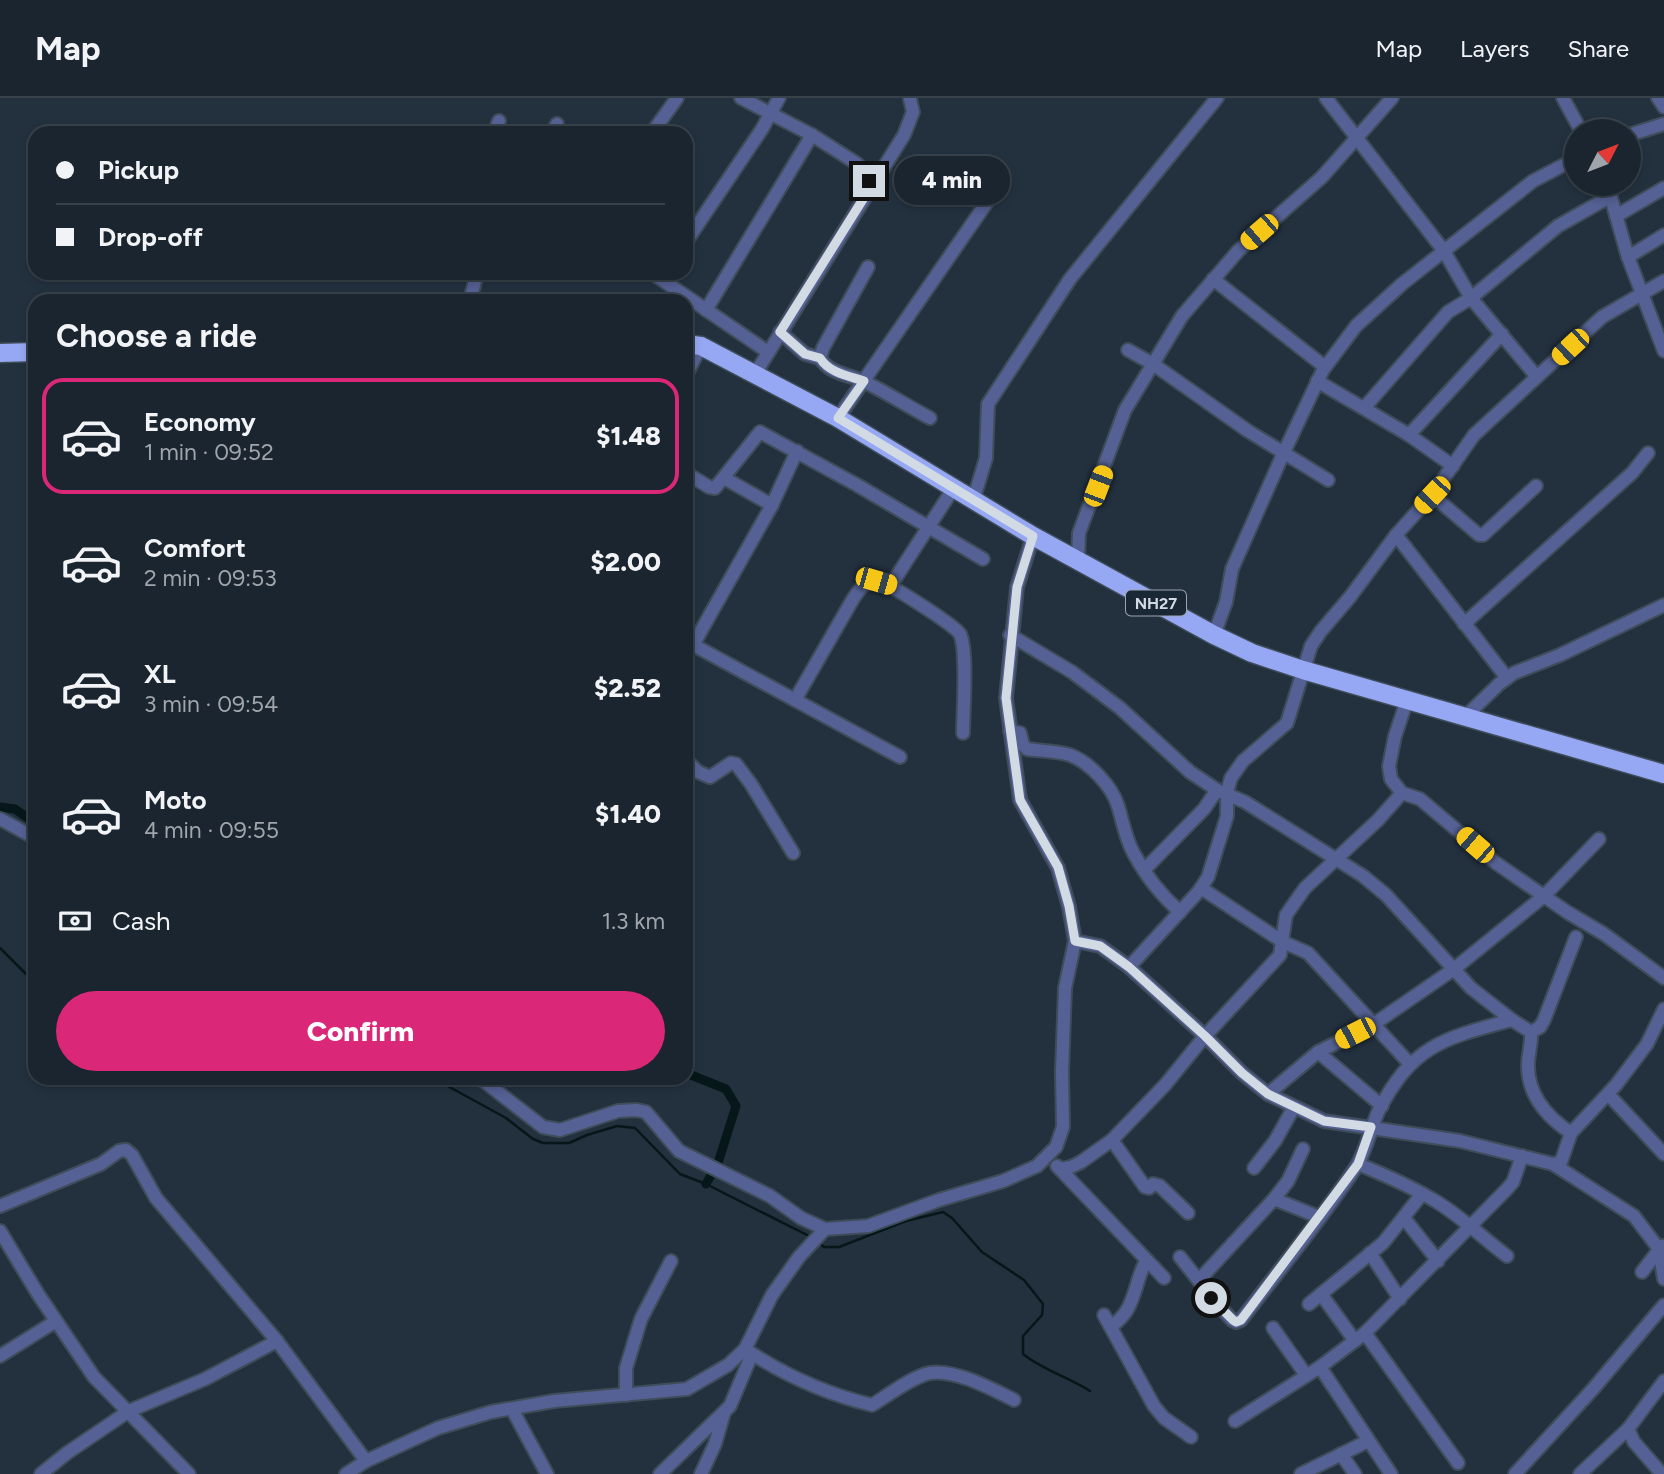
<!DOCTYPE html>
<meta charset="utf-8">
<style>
body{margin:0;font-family:Figtree,sans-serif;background:#27313b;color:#f1f3f6;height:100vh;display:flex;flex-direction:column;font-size:26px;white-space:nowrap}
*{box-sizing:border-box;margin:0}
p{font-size:23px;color:#9fa5aa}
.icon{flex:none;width:38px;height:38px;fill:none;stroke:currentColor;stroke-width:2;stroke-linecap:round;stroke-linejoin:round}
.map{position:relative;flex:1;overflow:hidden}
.sheet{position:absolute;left:28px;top:196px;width:665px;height:791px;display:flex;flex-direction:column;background:#1a252f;border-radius:21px;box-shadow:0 4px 10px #0003,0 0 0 2px #38424b}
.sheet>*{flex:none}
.guide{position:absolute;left:28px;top:28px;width:665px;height:154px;border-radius:21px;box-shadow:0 4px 10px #0003,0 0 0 2px #38424b;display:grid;align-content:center;height:154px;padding:0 28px;background:#1a252f}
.needle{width:46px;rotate:48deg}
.buttons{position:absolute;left:1564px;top:21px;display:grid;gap:14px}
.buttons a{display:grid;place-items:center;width:77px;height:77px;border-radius:50%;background:#1a252f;box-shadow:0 4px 10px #0003,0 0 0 2px #38424b;font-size:35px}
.end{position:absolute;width:32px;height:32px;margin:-16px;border:9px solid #d2dae4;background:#111;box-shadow:0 0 0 4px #111}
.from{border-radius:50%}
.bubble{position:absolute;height:49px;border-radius:24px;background:#1a252f;box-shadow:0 4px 10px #0003,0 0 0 2px #38424b;font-size:23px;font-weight:800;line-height:49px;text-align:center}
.car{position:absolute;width:21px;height:42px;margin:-21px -10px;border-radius:9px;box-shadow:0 0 5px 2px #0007;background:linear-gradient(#f5c518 24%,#345 0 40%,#f5c518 0 76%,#345 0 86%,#f5c518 0)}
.guide b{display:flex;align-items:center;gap:24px;height:66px;font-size:26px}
.guide b+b{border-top:2px solid #38424b}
.guide i{width:18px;height:18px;background:#f1f3f6}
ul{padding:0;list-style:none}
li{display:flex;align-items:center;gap:21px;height:116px;margin:0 14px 10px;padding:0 14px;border:4px solid transparent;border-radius:21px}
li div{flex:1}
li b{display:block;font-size:26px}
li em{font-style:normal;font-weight:800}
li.active{border-color:#db2777}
li>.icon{width:63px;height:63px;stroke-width:1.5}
h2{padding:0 28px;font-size:32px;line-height:84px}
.pay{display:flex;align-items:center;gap:18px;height:77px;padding:0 28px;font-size:26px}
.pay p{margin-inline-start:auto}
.cta{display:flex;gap:14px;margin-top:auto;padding:14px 28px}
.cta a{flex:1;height:80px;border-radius:42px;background:#db2777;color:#fff;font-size:28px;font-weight:800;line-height:80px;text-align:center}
header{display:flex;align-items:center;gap:42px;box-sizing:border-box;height:98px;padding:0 35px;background:#1a252f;border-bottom:2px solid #38424b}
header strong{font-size:33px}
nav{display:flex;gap:38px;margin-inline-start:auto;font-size:24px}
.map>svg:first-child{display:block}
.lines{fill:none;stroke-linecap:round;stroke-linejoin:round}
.stream{stroke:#051718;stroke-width:2.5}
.canal{stroke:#051718;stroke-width:9}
.minor-casing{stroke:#3f4c59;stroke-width:16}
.highway-casing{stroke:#3f4c59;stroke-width:21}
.minor{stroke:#556194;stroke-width:12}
.highway{stroke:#96a8f3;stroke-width:18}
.route{stroke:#d2dae4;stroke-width:9}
.labels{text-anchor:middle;stroke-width:6;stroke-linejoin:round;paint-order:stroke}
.shield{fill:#1a2734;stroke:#9ba4af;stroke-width:2}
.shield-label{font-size:16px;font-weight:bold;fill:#d2dae4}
</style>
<header>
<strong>Map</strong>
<nav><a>Map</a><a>Layers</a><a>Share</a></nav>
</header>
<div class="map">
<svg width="1664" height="1376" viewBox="0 0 1664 1376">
<rect width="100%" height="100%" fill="#23313f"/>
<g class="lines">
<!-- stream -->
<g class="stream">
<path d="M0,850L27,877L35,880"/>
<path d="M433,980L506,1020L533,1041L543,1045H569L587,1037L617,1028L635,1030L680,1076L706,1086L811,1139"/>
<path d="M819,1145L824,1149H839L906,1123L943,1114L952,1120L982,1154L1024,1182L1043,1206L1042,1217L1023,1238V1256C1043,1272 1068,1279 1090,1293"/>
</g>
<!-- canal -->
<g class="canal">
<path d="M0,709L15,711L35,725"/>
<path d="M686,975L726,991L736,1008L718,1065L706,1086"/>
</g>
<!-- minor casing -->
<g class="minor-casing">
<g id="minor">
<path d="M741,0L812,37L856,65L867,76L870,90"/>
<path d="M1326,0L1444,153L1471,200L1537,279"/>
<path d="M1563,0L1581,33"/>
<path d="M1658,0L1664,9"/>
<path d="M494,35L499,23"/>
<path d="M552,35L557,26"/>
<path d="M652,35L677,0"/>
<path d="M1629,37L1664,26"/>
<path d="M1607,86L1628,159L1664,253"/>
<path d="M1616,118L1664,90"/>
<path d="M686,144L762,31L779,0"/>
<path d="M1628,159L1664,137"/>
<path d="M868,169L823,250L820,260C830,277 851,276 867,285C889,296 909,309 930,320"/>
<path d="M652,175L768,254"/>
<path d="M1213,181L1325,269"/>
<path d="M470,203L477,175"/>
<path d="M706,212L812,37"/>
<path d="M780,234L805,256L820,260"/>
<path d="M1128,252L1153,266L1248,333L1328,382"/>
<path d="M755,276L904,37L913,14L910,1"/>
<path d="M686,277L701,248"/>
<path d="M1317,283L1409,337L1453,368"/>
<path d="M1364,310L1448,214L1471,200L1558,128L1611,98"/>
<path d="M838,320L994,94"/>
<path d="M1409,337L1502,236"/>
<path d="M686,375L709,389L715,390L760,334L857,387L983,461"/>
<path d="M724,380L772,407"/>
<path d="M1432,397L1479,437H1483L1536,388"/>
<path d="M973,403L986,360L988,306L1070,181L1217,0"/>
<path d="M1396,437L1507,580"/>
<path d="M1078,462L1079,435L1125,312L1182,218L1238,153L1322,79L1392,0"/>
<path d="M891,487L953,391"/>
<path d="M1464,526L1632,375L1648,355"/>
<path d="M1010,537L1072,574L1120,610L1190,674L1217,692L1245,704L1363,778L1386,797L1471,890L1512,922L1531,934"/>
<path d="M1214,537L1226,504L1232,471L1284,354L1323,272L1356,228L1402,186L1533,83L1577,60"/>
<path d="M686,543L900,659"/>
<path d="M693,547L772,407L797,353"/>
<path d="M795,602L853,501C859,492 865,482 878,483C889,485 954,527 960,536C968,553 963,614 963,635"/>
<path d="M1407,602L1395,638L1389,668L1391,681L1402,695L1420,701L1496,765L1567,814L1604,836L1664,880"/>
<path d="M1465,619L1499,586L1514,575L1560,557L1664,507"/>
<path d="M1010,633L1020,635L1023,647L1027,651C1040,653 1057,653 1070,657C1089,664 1112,688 1118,708C1123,724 1125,739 1133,754C1145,777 1161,797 1180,814"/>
<path d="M686,662L698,674L710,679L731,665L736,666L751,686L793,755"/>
<path d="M0,721L35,740"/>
<path d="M1144,772L1204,711L1217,692"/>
<path d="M1201,790L1283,844L1308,855L1410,966"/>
<path d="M1075,843L1100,848L1129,869L1205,938L1242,975L1268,996L1324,1023L1460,1043L1553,1066L1561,1064L1571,1035L1616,987L1647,946L1664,911"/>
<path d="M1129,869L1199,793L1208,779L1227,718V694L1231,680L1243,663L1287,625L1311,548L1321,533L1350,499L1396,437L1432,397L1474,337L1602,219L1664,183"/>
<path d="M1531,934C1532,945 1528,956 1528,968C1528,998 1547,1019 1571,1035"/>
<path d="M1531,934L1540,929L1544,922L1576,839"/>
<path d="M1318,954L1382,1008"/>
<path d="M480,980L543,1029L560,1032L618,1013L636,1012L646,1014L679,1053L770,1098L801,1120L825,1131L868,1128L939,1102L1003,1083L1037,1068L1056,1049L1063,1029L1062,974L1065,890L1075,843L1069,809L1058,770L1020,702L1006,600L1017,489L1033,438"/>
<path d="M1268,996L1318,954L1374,926L1454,871L1544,798L1599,741"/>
<path d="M1608,996L1664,1056"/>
<path d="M1112,1042L1145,1089L1149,1090L1153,1086L1160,1088L1188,1115"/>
<path d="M1358,1066C1385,1077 1412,1089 1437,1104C1463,1120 1484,1141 1507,1158"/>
<path d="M1553,1066L1634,1118L1659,1151L1664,1181"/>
<path d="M1057,1068L1164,1180"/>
<path d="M1254,1070L1275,1043L1294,1009"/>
<path d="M1060,1071L1071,1069L1081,1064L1112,1042L1165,987L1205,938L1280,857L1286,817L1305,790L1378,722L1402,695"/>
<path d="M1274,1101L1319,1119"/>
<path d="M0,1108L101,1066L119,1053L126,1052L132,1057L156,1100L277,1243L366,1363"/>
<path d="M1404,1120L1438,1163"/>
<path d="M0,1133L38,1196L94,1279L189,1376"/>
<path d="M1370,1155L1400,1201"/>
<path d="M1180,1159C1197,1180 1213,1202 1232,1222L1236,1224L1241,1222C1279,1172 1321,1122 1356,1069C1366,1053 1370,1032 1378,1014C1412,947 1444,940 1512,922"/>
<path d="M1642,1174L1662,1148"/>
<path d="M1200,1181L1274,1101L1288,1083L1303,1051"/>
<path d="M1321,1196L1355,1243"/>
<path d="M1309,1206L1383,1145L1422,1096"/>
<path d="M1104,1217L1154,1308L1164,1320L1191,1339"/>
<path d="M1111,1229C1117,1224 1123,1219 1127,1212C1136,1197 1137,1179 1146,1163"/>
<path d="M1273,1230L1306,1277"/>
<path d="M1365,1235L1458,1365"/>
<path d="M745,1251C784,1277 826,1296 872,1307C887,1298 913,1278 930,1275C955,1271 992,1291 1014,1302"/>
<path d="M0,1258L56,1223"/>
<path d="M1320,1269L1391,1376"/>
<path d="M626,1297V1270L641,1221L671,1163"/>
<path d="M512,1311L547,1376"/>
<path d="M1235,1323L1320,1269L1365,1235L1506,1092L1513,1084L1522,1058"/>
<path d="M1628,1331L1634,1344L1662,1376"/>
<path d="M1341,1356L1355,1376"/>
<path d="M41,1376L67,1355L129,1313L205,1281L277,1243"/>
<path d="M346,1376L366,1363L438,1330L491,1314L554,1303L687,1291L728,1267L745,1251L772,1197L799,1159L825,1131"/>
<path d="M660,1376L730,1308L752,1256"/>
<path d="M701,1376L715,1346L724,1315"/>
<path d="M1301,1376L1368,1343"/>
<path d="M1515,1376L1593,1291L1664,1207"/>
<path d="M1580,1376L1628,1331L1664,1283"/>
</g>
</g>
<!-- highway casing -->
<g class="highway-casing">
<g id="highway">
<path d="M686,246L701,248L838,320L1033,438L1214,537L1252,555L1303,572L1664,676"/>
<path d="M0,255L35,254"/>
</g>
</g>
<!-- minor -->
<use href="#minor" class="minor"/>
<!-- highway -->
<use href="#highway" class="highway"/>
</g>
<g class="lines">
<!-- route -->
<path class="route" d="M869,83L870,90L780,234L805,256L820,260C829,275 849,278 864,283L838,320L1033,438L1017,489L1006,600L1020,702L1058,769L1069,808L1075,843L1100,848L1129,869L1205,938L1242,975L1268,996L1324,1023L1371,1029L1358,1066L1241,1222L1236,1224L1233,1222L1211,1200"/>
</g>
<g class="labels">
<!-- shield labels -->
<rect class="shield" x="1126" y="492.5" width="60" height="25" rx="5"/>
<g class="shield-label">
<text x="1156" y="511">NH27</text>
</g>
</g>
</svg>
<div class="buttons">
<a><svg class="needle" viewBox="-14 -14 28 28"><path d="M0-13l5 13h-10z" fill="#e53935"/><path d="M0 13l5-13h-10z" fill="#9fa5aa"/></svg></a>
</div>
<i class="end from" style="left:1211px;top:1200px"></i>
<i class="end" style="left:869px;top:83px"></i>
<div class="bubble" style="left:894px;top:58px;width:116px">4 min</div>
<i class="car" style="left:1259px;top:134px;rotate:229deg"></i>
<i class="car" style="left:1570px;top:249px;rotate:227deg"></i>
<i class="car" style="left:1098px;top:388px;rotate:21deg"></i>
<i class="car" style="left:1432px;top:397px;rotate:223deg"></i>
<i class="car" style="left:876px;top:483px;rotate:106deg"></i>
<i class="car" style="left:1475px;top:747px;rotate:311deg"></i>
<i class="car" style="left:1355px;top:935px;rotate:243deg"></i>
<div class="guide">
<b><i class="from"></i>Pickup</b>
<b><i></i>Drop-off</b>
</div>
<section class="sheet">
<h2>Choose a ride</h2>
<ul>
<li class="active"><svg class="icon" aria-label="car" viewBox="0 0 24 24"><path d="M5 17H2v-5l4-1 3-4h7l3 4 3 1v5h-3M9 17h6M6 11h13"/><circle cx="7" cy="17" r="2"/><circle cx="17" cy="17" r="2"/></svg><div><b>Economy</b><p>1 min · 09:52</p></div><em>$1.48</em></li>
<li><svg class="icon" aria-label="car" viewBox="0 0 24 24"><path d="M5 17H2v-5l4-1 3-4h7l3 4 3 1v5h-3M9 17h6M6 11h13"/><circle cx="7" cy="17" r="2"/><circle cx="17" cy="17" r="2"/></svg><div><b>Comfort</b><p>2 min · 09:53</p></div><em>$2.00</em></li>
<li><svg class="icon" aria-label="car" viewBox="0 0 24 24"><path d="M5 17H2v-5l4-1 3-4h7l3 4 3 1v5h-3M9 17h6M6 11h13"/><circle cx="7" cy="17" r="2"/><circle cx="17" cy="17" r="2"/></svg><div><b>XL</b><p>3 min · 09:54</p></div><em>$2.52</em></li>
<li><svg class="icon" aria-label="car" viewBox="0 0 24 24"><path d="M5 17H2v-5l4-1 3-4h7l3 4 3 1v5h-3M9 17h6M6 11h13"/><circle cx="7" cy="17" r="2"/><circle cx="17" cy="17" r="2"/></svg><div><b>Moto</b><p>4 min · 09:55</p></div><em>$1.40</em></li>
</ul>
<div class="pay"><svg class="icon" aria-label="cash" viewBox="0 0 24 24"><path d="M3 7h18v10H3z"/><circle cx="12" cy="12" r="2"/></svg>Cash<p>1.3 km</p></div>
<div class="cta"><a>Confirm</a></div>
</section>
</div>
